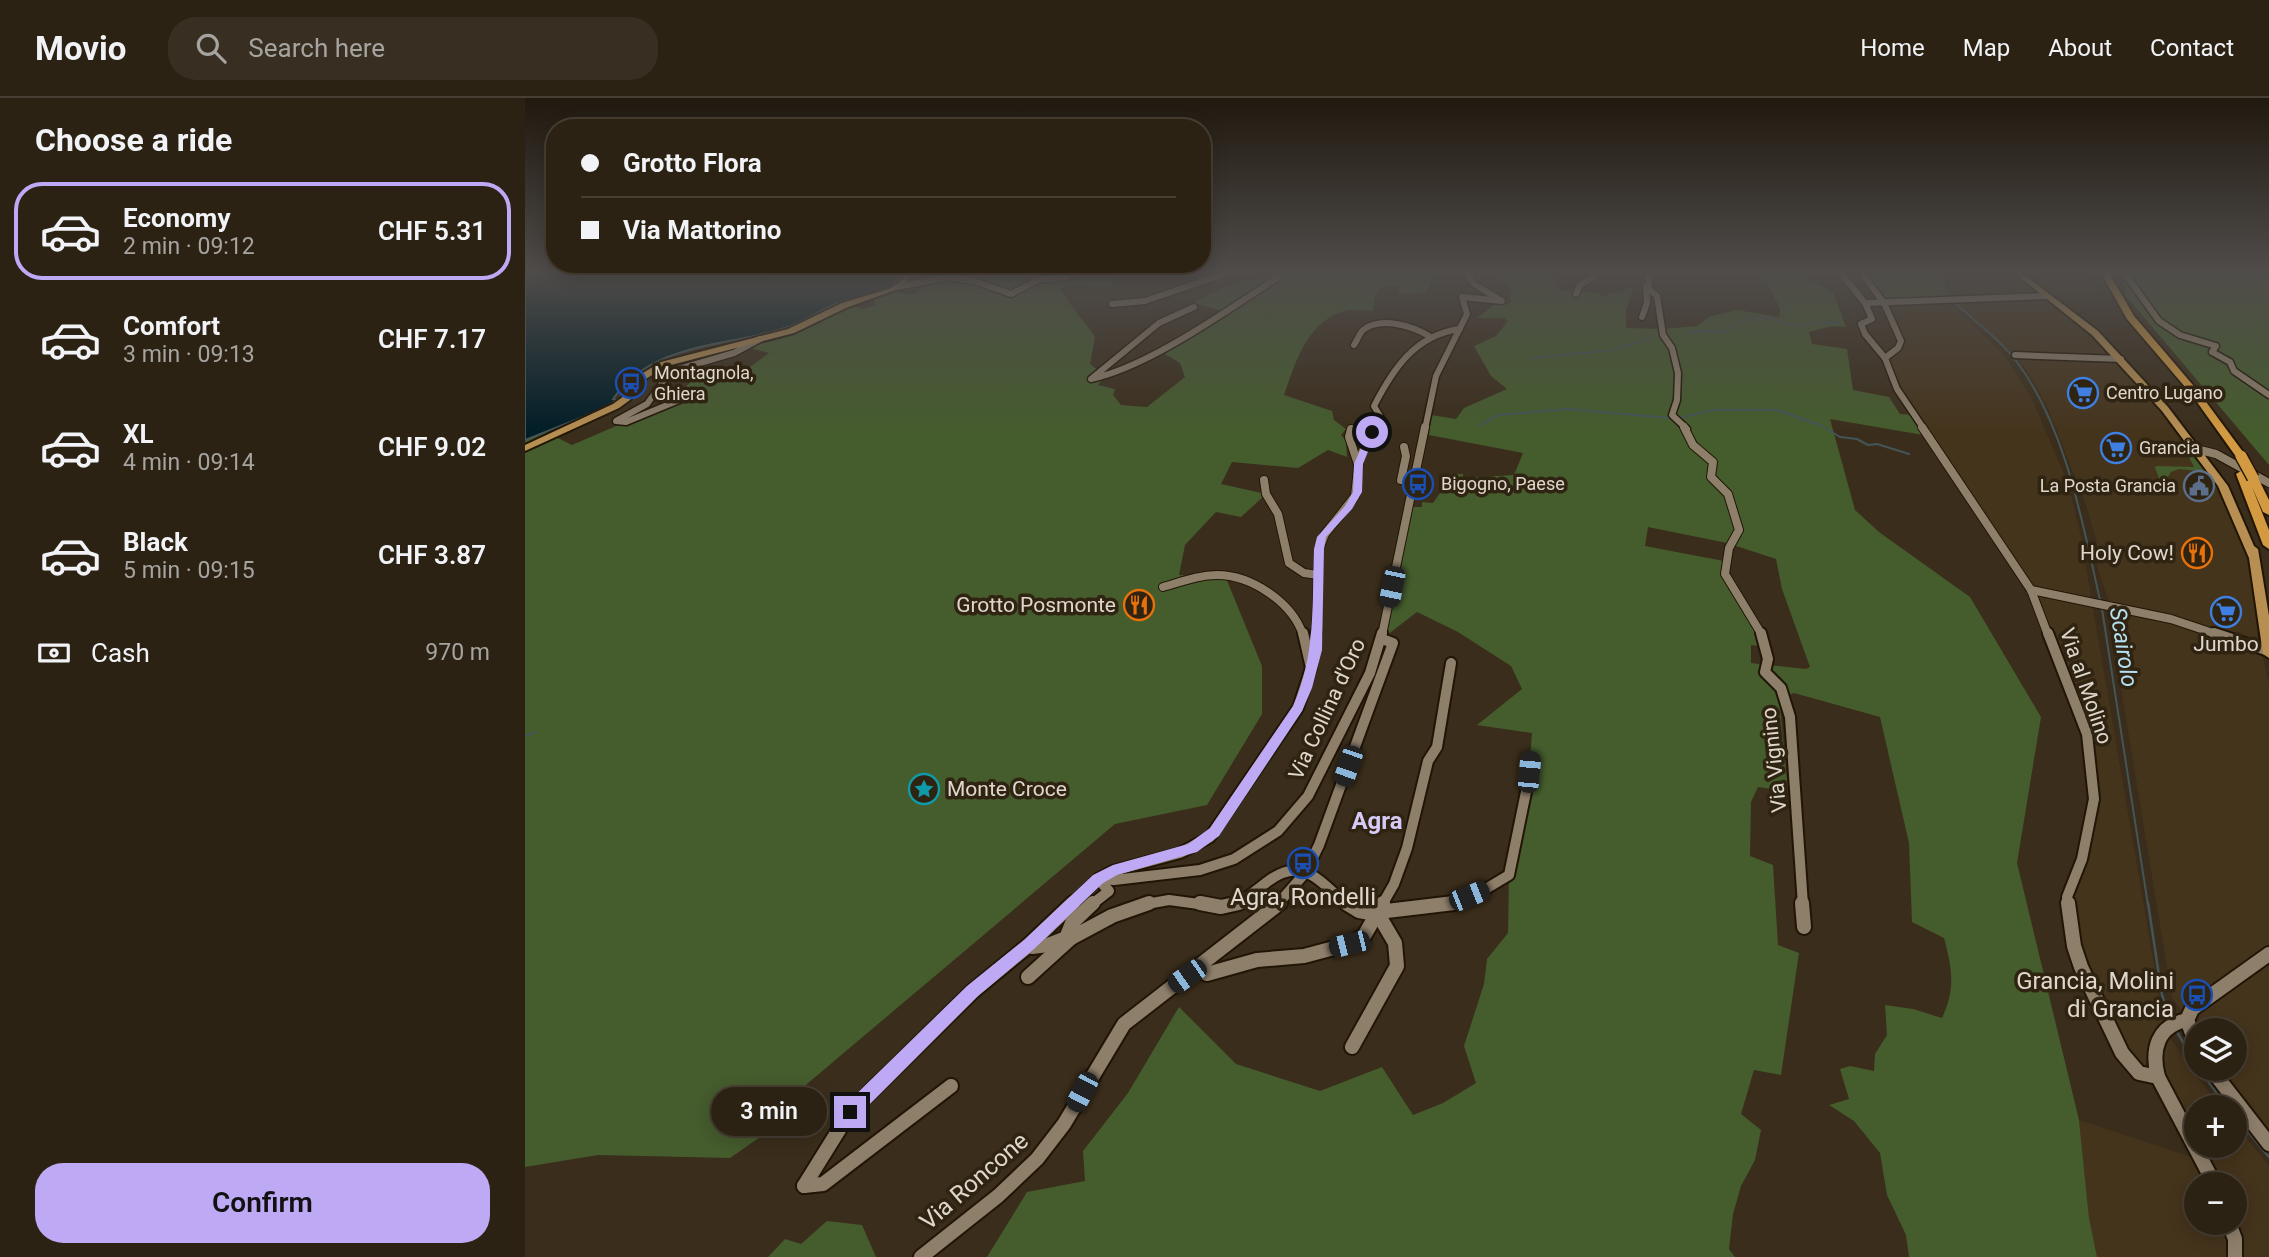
<!DOCTYPE html>
<meta charset="utf-8">
<style>
body{margin:0;font-family:Roboto,sans-serif;background:#382f22;color:#f1f3f6;height:100vh;display:flex;flex-direction:column;font-size:26px;white-space:nowrap}
*{box-sizing:border-box;margin:0}
p{font-size:23px;color:#a6a4a0}
.icon{flex:none;width:38px;height:38px;fill:none;stroke:currentColor;stroke-width:2;stroke-linecap:round;stroke-linejoin:round}
.map{position:relative;flex:1;overflow:hidden}
.drawer{display:flex;flex-direction:column;background:#2c2214;width:525px}
.drawer>*{flex:none}
.guide{position:absolute;left:21px;top:21px;width:665px;height:154px;border-radius:28px;box-shadow:0 4px 18px #0003,0 0 0 2px #483f34;display:grid;align-content:center;height:154px;padding:0 35px;background:#2c2214}
.buttons{position:absolute;left:1659px;top:920px;display:grid;gap:14px}
.buttons a{display:grid;place-items:center;width:63px;height:63px;border-radius:50%;background:#2c2214;box-shadow:0 4px 18px #0003,0 0 0 2px #483f34;font-size:35px}
.end{position:absolute;width:32px;height:32px;margin:-16px;border:9px solid #bea9f5;background:#111;box-shadow:0 0 0 4px #111}
.from{border-radius:50%}
.bubble{position:absolute;height:49px;border-radius:24px;background:#2c2214;box-shadow:0 4px 18px #0003,0 0 0 2px #483f34;font-size:23px;font-weight:600;line-height:49px;text-align:center}
.car{position:absolute;width:21px;height:42px;margin:-21px -10px;border-radius:9px;box-shadow:0 0 5px 2px #0007;background:linear-gradient(#222 24%,#8ab4d8 0 40%,#222 0 76%,#8ab4d8 0 86%,#222 0)}
.guide b{display:flex;align-items:center;gap:24px;height:66px;font-size:26px}
.guide b+b{border-top:2px solid #483f34}
.guide i{width:18px;height:18px;background:#f1f3f6}
ul{padding:0;list-style:none}
li{display:flex;align-items:center;gap:21px;height:98px;margin:0 14px 10px;padding:0 21px;border:4px solid transparent;border-radius:28px}
li div{flex:1}
li b{display:block;font-size:26px}
li em{font-style:normal;font-weight:600}
li.on{border-color:#bea9f5}
li>.icon{width:63px;height:63px;stroke-width:1.5}
h2{padding:0 35px;font-size:32px;line-height:84px}
.pay{display:flex;align-items:center;gap:18px;height:77px;padding:0 35px;font-size:26px}
.pay p{margin-inline-start:auto}
.primary-button{display:flex;gap:14px;margin-top:auto;padding:14px 35px}
.primary-button a{flex:1;height:80px;border-radius:28px;background:#bea9f5;color:#111;font-size:28px;font-weight:600;line-height:80px;text-align:center}
header{display:flex;align-items:center;gap:42px;box-sizing:border-box;height:98px;padding:0 35px;background:#2c2214;border-bottom:2px solid #483f34}
header strong{font-size:33px}
nav{display:flex;gap:38px;margin-inline-start:auto;font-size:24px}
.search{width:490px;height:63px;background:#382f22;display:flex;align-items:center;gap:18px;box-sizing:border-box;padding:0 24px;border-radius:28px;color:#a6a4a0;font-size:26px}
main{display:flex;flex:1;min-height:0}
.map>svg:first-child{display:block}
.built{fill:#45341c;fill-rule:evenodd}
.green{fill:#455c2d;fill-rule:evenodd}
.water{fill:#011d27;stroke:#445558;stroke-width:2}
.lines{fill:none;stroke-linecap:round;stroke-linejoin:round}
.stream-far1{stroke:#445558;stroke-width:2}
.stream{stroke:#445558;stroke-width:2.5}
.minor-far3-casing{stroke:#211505;stroke-width:9}
.minor-far2-casing{stroke:#211505;stroke-width:10}
.minor-far1-casing{stroke:#211505;stroke-width:14}
.minor-casing{stroke:#211505;stroke-width:18}
.major-casing{stroke:#211505;stroke-width:4}
.highway-casing{stroke:#211505;stroke-width:4}
.minor-far3{stroke:#8e7f6b;stroke-width:6}
.minor-far2{stroke:#8e7f6b;stroke-width:8}
.minor-far1{stroke:#8e7f6b;stroke-width:10}
.minor{stroke:#8e7f6b;stroke-width:14}
.major{fill:#b78f52;fill-rule:evenodd}
.highway{fill:#d39a41;fill-rule:evenodd}
.highway-bridge-casing{stroke:#211505;stroke-width:14;stroke-linecap:butt}
.highway-bridge{stroke:#d39a41;stroke-width:11}
.route{fill:#bea9f5}
.labels{text-anchor:middle;stroke-width:7;stroke-linejoin:round;paint-order:stroke}
.far-poi-label{font-size:18px;fill:#e0d7cc;stroke:#2f2312;text-anchor:start}
.poi-label{font-size:21px;fill:#e0d7cc;stroke:#2f2312;text-anchor:end}
.street-label{font-size:21px;fill:#e0d7cc;stroke:#2f2312}
.water-label{font-size:23px;font-style:italic;fill:#b5e0f2;stroke:#2f2312}
.quarter-label{font-size:24px;font-weight:bold;fill:#d6cbf6;stroke:#2f2312}
.near-poi-label{font-size:24px;fill:#e0d7cc;stroke:#2f2312}
.near-street-label{font-size:24px;fill:#e0d7cc;stroke:#2f2312}
</style>
<header>
<strong>Movio</strong>
<div class="search"><svg class="icon" aria-label="search" viewBox="0 0 24 24"><circle cx="10" cy="10" r="6"/><path d="M15 15l6 6"/></svg>Search here</div>
<nav><a>Home</a><a>Map</a><a>About</a><a>Contact</a></nav>
</header>
<main>
<section class="drawer">
<h2>Choose a ride</h2>
<ul>
<li class="on"><svg class="icon" aria-label="car" viewBox="0 0 24 24"><path d="M5 17H2v-5l4-1 3-4h7l3 4 3 1v5h-3M9 17h6M6 11h13"/><circle cx="7" cy="17" r="2"/><circle cx="17" cy="17" r="2"/></svg><div><b>Economy</b><p>2 min · 09:12</p></div><em>CHF 5.31</em></li>
<li><svg class="icon" aria-label="car" viewBox="0 0 24 24"><path d="M5 17H2v-5l4-1 3-4h7l3 4 3 1v5h-3M9 17h6M6 11h13"/><circle cx="7" cy="17" r="2"/><circle cx="17" cy="17" r="2"/></svg><div><b>Comfort</b><p>3 min · 09:13</p></div><em>CHF 7.17</em></li>
<li><svg class="icon" aria-label="car" viewBox="0 0 24 24"><path d="M5 17H2v-5l4-1 3-4h7l3 4 3 1v5h-3M9 17h6M6 11h13"/><circle cx="7" cy="17" r="2"/><circle cx="17" cy="17" r="2"/></svg><div><b>XL</b><p>4 min · 09:14</p></div><em>CHF 9.02</em></li>
<li><svg class="icon" aria-label="car" viewBox="0 0 24 24"><path d="M5 17H2v-5l4-1 3-4h7l3 4 3 1v5h-3M9 17h6M6 11h13"/><circle cx="7" cy="17" r="2"/><circle cx="17" cy="17" r="2"/></svg><div><b>Black</b><p>5 min · 09:15</p></div><em>CHF 3.87</em></li>
</ul>
<div class="pay"><svg class="icon" aria-label="cash" viewBox="0 0 24 24"><path d="M3 7h18v10H3z"/><circle cx="12" cy="12" r="2"/></svg>Cash<p>970 m</p></div>
<div class="primary-button"><a>Confirm</a></div>
</section>
<div class="map">
<svg width="1744" height="1159" viewBox="0 0 1744 1159">
<rect width="100%" height="100%" fill="#3a2d1b"/>
<!-- built -->
<g class="built">
<path d="M1420,173H1563L1572,196L1522,198L1570,235L1658,340L1694,388L1726,467L1733,544L1584,504L1573,472L1571,441L1561,407L1522,308L1503,274L1490,257L1425,198L1418,181Z"/>
<path d="M1422,203L1479,257L1506,299L1543,385L1555,434L1640,932L1667,973L1697,1010H1671V1048H1710V1026L1744,1068V1159H1572L1564,1120L1554,1022L1669,1060L1633,979L1614,975L1556,869L1542,799L1567,716L1562,636L1506,492L1380,303L1360,260L1376,246L1359,205ZM1671,1087H1710V1125H1671Z"/>
<path d="M1587,511L1647,523L1737,556L1744,586V1041L1691,971H1710V933L1671,934L1647,899L1598,602Z"/>
</g>
<!-- green -->
<g class="green">
<path d="M414,173H538L550,176L551,173H600L589,176L588,187C570,193 555,183 535,190C545,208 559,222 570,239L565,266L580,278L573,287L590,291L588,297L596,307L622,309L660,279L655,265L635,253L698,213L668,205C696,190 717,177 750,182L763,173H911L901,195L874,196V187L854,190L850,197L848,213C839,213 828,211 820,213C781,224 771,264 759,297L807,313L809,322L821,331L816,337L821,343L822,359L803,352L773,370L707,364L696,386L741,396L716,419L691,414L660,447L654,477L701,480L737,568V616L682,707L590,726L282,986L252,1027L205,1060L73,1057L0,1069V342L19,333L47,347L163,297L155,293L166,284L188,274L225,269L244,255L222,249L324,206L338,211L350,207L348,199L366,192L385,197L392,195L404,181Z"/>
<path d="M969,173H1013L1029,177L1031,189C1048,199 1062,189 1081,199L1085,195L1098,194V191L1109,190L1101,211V230L1138,231L1172,228L1186,218L1213,212L1254,219L1255,211L1237,173H1275L1276,178L1308,194L1321,229L1307,228L1284,234L1287,246L1322,251L1328,292L1364,299L1375,316L1389,317L1404,338L1305,321L1330,412L1354,434L1445,499L1516,619L1492,765L1554,1022L1564,1120L1572,1159H1384L1381,1137L1362,1097L1355,1055L1329,1023L1304,1007L1324,1001L1315,971L1325,968L1349,973L1350,956L1362,937L1360,907L1388,911L1417,920C1431,891 1427,870 1419,840L1387,824L1384,745L1355,619L1269,595L1254,600L1263,693L1233,689L1226,704L1225,758L1248,767L1253,847L1274,855L1256,977L1229,972L1216,1016L1236,1032L1230,1062L1216,1088L1208,1116L1204,1151L1210,1159H462L502,1094L560,1083L558,1053L603,995L654,909L711,966L795,993L857,969L888,1017L918,1005L951,985L939,948L959,886L962,861L983,835L984,777L1005,660L1007,635L952,627L997,591L986,568L933,534L892,514L857,541L888,409H897V404L908,405L922,385L930,382L923,381L924,376H938V380L989,377L998,355L904,337L906,317L931,321L939,310L982,291L966,278L949,248L971,238L983,223L979,220H952L969,207L983,206L987,203L984,199L987,193ZM1123,429L1202,445L1251,461L1257,491L1285,569L1281,571L1226,565V547L1240,549L1200,476L1204,464L1120,448Z"/>
<path d="M1338,173H1418L1423,201L1363,203Z"/>
<path d="M1597,173H1744V367L1601,198Z"/>
<path d="M1663,357C1677,359 1687,379 1695,391L1687,388L1685,386L1689,384L1683,374L1654,371L1646,374L1642,380L1646,384L1641,387L1644,395L1619,398L1630,394L1636,385L1630,370L1631,368L1669,369Z"/>
<path d="M302,1123L337,1127L351,1159H243L260,1141L276,1146Z"/>
</g>
<!-- water -->
<path class="water" d="M0,173H377C373,177 372,182 368,186C356,199 329,199 313,205C295,212 279,224 260,230C199,250 129,243 88,301L91,302L83,309L0,342Z"/>
<g class="lines">
<!-- stream-far1 -->
<g class="stream-far1">
<path d="M1418,173L1416,186L1426,200"/>
<path d="M1429,204C1449,223 1475,241 1492,264C1541,330 1557,423 1575,502"/>
<path d="M1163,236L1169,233L1201,234C1212,222 1230,217 1247,221C1253,222 1258,226 1263,227C1280,228 1297,223 1314,225"/>
<path d="M1083,253L1128,240"/>
<path d="M1005,260L1079,253"/>
<path d="M1153,320L1189,312H1252L1295,327L1315,339L1332,341L1343,347L1352,346L1384,356"/>
<path d="M955,327L974,317L1042,311L1144,320"/>
<path d="M1577,511L1623,807"/>
<path d="M0,638L11,634"/>
</g>
<!-- stream -->
<g class="stream">
<path d="M1623,805L1637,897L1646,922"/>
<path d="M1652,934L1671,966"/>
<path d="M1674,971L1703,1010"/>
<path d="M1710,1018L1744,1059"/>
</g>
<!-- minor-far3 casing -->
<g class="minor-far3-casing">
<g id="minor-far3">
<path d="M1124,173V191L1132,198L1138,237L1147,250L1153,275L1152,302L1147,317L1162,331"/>
<path d="M1335,173L1359,205L1376,243L1373,250L1360,260L1372,291L1399,331"/>
<path d="M1598,173L1634,223L1655,237L1691,248L1687,254L1705,264L1709,273L1744,297"/>
<path d="M1315,174L1340,205L1347,221L1336,226L1340,236L1360,260"/>
<path d="M662,177L671,173"/>
<path d="M372,189L423,179L449,183L486,196L513,182L541,179L556,173"/>
<path d="M1051,196L1055,187L1069,179L1070,173"/>
<path d="M1340,205L1521,198"/>
<path d="M587,206L620,203L707,173"/>
<path d="M669,209L634,225L566,281C627,268 709,207 763,173"/>
<path d="M1117,219L1122,205L1121,188"/>
<path d="M829,247C832,243 834,236 838,232C856,218 887,228 904,238"/>
<path d="M1490,257L1596,261"/>
<path d="M164,298L101,324L91,323L122,306L141,280L154,271L209,255L235,241"/>
<path d="M853,331L859,325L849,308C868,271 890,237 935,231"/>
<path d="M900,331L911,278L942,216L937,199L977,203L949,186L944,179L947,173"/>
</g>
</g>
<!-- minor-far2 casing -->
<g class="minor-far2-casing">
<g id="minor-far2">
<path d="M1159,329L1168,347L1188,364L1186,379L1203,396L1214,432L1204,450L1200,476L1237,537"/>
<path d="M1397,329L1506,492L1523,537"/>
<path d="M826,331L824,339L833,366"/>
<path d="M879,349L881,358L876,382L889,384"/>
<path d="M1671,351L1691,356L1744,385"/>
<path d="M739,382L741,396L753,416L764,465L779,475L793,477"/>
<path d="M638,489C656,484 673,477 692,477C726,477 767,504 778,537"/>
<path d="M1506,492L1646,521L1694,537"/>
<path d="M791,537L794,451L800,436L830,398L834,362L840,348L855,329"/>
<path d="M857,537L900,329"/>
</g>
</g>
<!-- minor-far1 casing -->
<g class="minor-far1-casing">
<g id="minor-far1">
<path d="M778,535L786,570"/>
<path d="M1236,535L1243,561L1240,574L1256,590L1265,619L1278,807"/>
<path d="M1523,535L1562,636L1569,701L1557,761L1542,799L1543,807"/>
<path d="M1689,535L1744,553"/>
<path d="M574,781L589,782L675,772L709,761L753,733L783,698L845,575L857,535"/>
<path d="M546,807L573,781L588,773L655,755L685,739L773,610L786,570L791,535"/>
<path d="M566,807L584,793L573,781"/>
<path d="M616,807L644,802L681,807"/>
<path d="M710,807C722,800 732,792 742,784C779,756 795,785 823,807"/>
<path d="M752,807L781,774L794,747L868,545L857,541"/>
<path d="M857,807L869,786L882,750L903,663L912,649L926,565"/>
<path d="M924,807L954,795L984,777L1002,689L1005,660"/>
</g>
</g>
<!-- minor casing -->
<g class="minor-casing">
<g id="minor">
<path d="M568,805L547,825L541,840H546L587,818L624,805"/>
<path d="M675,805L696,809L714,805"/>
<path d="M821,805L834,813L845,815L929,805"/>
<path d="M1277,805L1279,829"/>
<path d="M1543,805L1549,848L1556,869L1597,955L1614,975L1633,979"/>
<path d="M507,849L523,847L541,840"/>
<path d="M672,870L682,876L732,862L779,858L824,846L839,838L858,805"/>
<path d="M503,879L546,840"/>
<path d="M1662,922C1632,928 1626,952 1633,979L1690,1087"/>
<path d="M1662,922L1667,911L1744,856"/>
<path d="M1662,922L1671,946"/>
<path d="M827,949L872,868L870,845L853,816"/>
<path d="M1686,971L1744,1046"/>
<path d="M279,1088L325,1014L448,893L504,847L548,805"/>
<path d="M279,1088L298,1086L426,988"/>
<path d="M1704,1125L1710,1141V1159"/>
<path d="M396,1159L473,1098L512,1061L539,1026L599,926L755,805"/>
</g>
</g>
<!-- major casing -->
<g class="major-casing">
<g id="major">
<path d="M383,173H389L378,187L368,193L323,209L269,235L142,268L119,282L105,302L94,310L0,353V347L88,306L99,298L113,278L136,264L263,231L317,205L364,191L374,185Z"/>
<path d="M1487,173H1494L1573,233L1643,309L1703,388L1729,448L1733,451L1744,518V560L1738,556L1724,460L1693,388L1637,313L1567,237Z"/>
</g>
</g>
<!-- highway casing -->
<g class="highway-casing">
<g id="highway">
<path d="M1575,173H1583L1609,218L1673,293L1721,358L1720,360H1712L1667,297L1602,221Z"/>
<path d="M1716,373L1720,374L1723,380L1732,378L1744,402V417L1738,414L1727,389L1744,432V451L1738,447L1711,376Z"/>
</g>
</g>
<!-- minor-far3 -->
<use href="#minor-far3" class="minor-far3"/>
<!-- minor-far2 -->
<use href="#minor-far2" class="minor-far2"/>
<!-- minor-far1 -->
<use href="#minor-far1" class="minor-far1"/>
<!-- minor -->
<use href="#minor" class="minor"/>
<!-- major -->
<use href="#major" class="major"/>
<!-- highway -->
<use href="#highway" class="highway"/>
<!-- highway-bridge casing -->
<g class="highway-bridge-casing">
<path id="highway-bridge" d="M1716,358L1728,380"/>
</g>
<!-- highway-bridge -->
<use href="#highway-bridge" class="highway-bridge"/>
</g>
<!-- sky -->
<linearGradient id="sky" x2="0" y2="1"><stop stop-color="#20190f"/><stop offset="0.52" stop-color="#4f4c4a"/><stop offset="1" stop-color="#4f4c4a" stop-opacity="0"/></linearGradient>
<rect width="1744" height="335" fill="url(#sky)"/>
<!-- route -->
<path class="route" d="M844,332L851,334L838,366L837,394L827,411L801,439L799,451L797,552L787,590L777,613L694,738L672,754L592,777L578,785L509,851L453,898L331,1020L325,1022L319,1020L316,1014L319,1008L442,888L499,842L568,777L588,767L663,746L685,730L768,608C791,557 787,507 789,451L792,439L820,408L828,394L829,366Z"/>
<!-- icons -->
<defs>
<g id="bus-ring" transform="scale(1.575)"><circle r="9.5" fill="#2f2312" stroke="#1a4fb4" stroke-width="1.5"/><path d="M-5-6H5V4H4V6H2V4H-2V6H-4V4H-5ZM-3.5-4V0h7V-4ZM-3.5 1.2v1.5H-2V1.2ZM2 1.2v1.5H3.5V1.2Z" fill="#1a4fb4"/></g>
<g id="supermarket-ring" transform="scale(1.575)"><circle r="9.5" fill="#2f2312" stroke="#3f7fe0" stroke-width="1.5"/><path d="M-6-5.5h2.5l.6 2H6L4.5 2H-2.5L-4.4-4H-6ZM-1.5 3.2a1.3 1.3 0 1 0 .1 0ZM3 3.2a1.3 1.3 0 1 0 .1 0Z" fill="#3f7fe0"/></g>
<g id="civic-ring" transform="scale(1.575)"><circle r="9.5" fill="#2f2312" stroke="#5c6f8a" stroke-width="1.5"/><path d="M-.6-6.5H3V-4.5H.6V-3L4-1V1h2V6H-6V1h2V-1L-.6-3ZM-1.2 2.5V6h2.4V2.5Z" fill="#5c6f8a"/></g>
<g id="restaurant-ring" transform="scale(1.575)"><circle r="9.5" fill="#2f2312" stroke="#e8710a" stroke-width="1.5"/><path d="M-5-6h1v4h1v-4h1v4h1v-4h1v5L-1.5 .5V6h-2V.5L-5-1ZM5-6V6H3V1.5H1.5Q1.5-4 5-6Z" fill="#e8710a"/></g>
<g id="sight-ring" transform="scale(1.575)"><circle r="9.5" fill="#2f2312" stroke="#0f9aa8" stroke-width="1.5"/><path d="M0-6L1.8-2.2L6-1.7L2.9 1.2L3.7 5.4L0 3.3L-3.7 5.4L-2.9 1.2L-6-1.7L-1.8-2.2Z" fill="#0f9aa8"/></g>
</defs>
<g fill-rule="evenodd">
<use href="#bus-ring" x="106" y="285"/>
<use href="#supermarket-ring" x="1558" y="295"/>
<use href="#supermarket-ring" x="1591" y="350"/>
<use href="#bus-ring" x="893" y="386"/>
<use href="#civic-ring" x="1674" y="388"/>
<use href="#restaurant-ring" x="1672" y="455"/>
<use href="#restaurant-ring" x="614" y="507"/>
<use href="#supermarket-ring" x="1701" y="514"/>
<use href="#sight-ring" x="399" y="691"/>
<use href="#bus-ring" x="778" y="765"/>
<use href="#bus-ring" x="1672" y="897"/>
</g>
<g class="labels">
<!-- far-poi labels -->
<g class="far-poi-label">
<text x="129" y="281">Montagnola,<tspan x="129" dy="21">Ghiera</tspan></text>
<text x="1581" y="301">Centro Lugano</text>
<text x="1614" y="356">Grancia</text>
<text x="916" y="392">Bigogno, Paese</text>
<text x="1651" y="394" text-anchor="end">La Posta Grancia</text>
</g>
<!-- poi labels -->
<g class="poi-label">
<text x="1649" y="462">Holy Cow!</text>
<text x="591" y="514">Grotto Posmonte</text>
<text x="1701" y="553" text-anchor="middle">Jumbo</text>
<text x="422" y="698" text-anchor="start">Monte Croce</text>
</g>
<!-- street labels -->
<g class="street-label">
<text transform="translate(1561 588) rotate(71)" y="7">Via al Molino</text>
<text transform="translate(802 611) rotate(-65)" y="7">Via Collina d'Oro</text>
<text transform="translate(1249 662) rotate(-96)" y="7">Via Vignino</text>
</g>
<!-- water labels -->
<g class="water-label">
<text transform="translate(1599 549) rotate(81)" y="8">Scairolo</text>
</g>
<!-- quarter labels -->
<g class="quarter-label">
<text x="852" y="731">Agra</text>
</g>
<!-- near-poi labels -->
<g class="near-poi-label">
<text x="778" y="807">Agra, Rondelli</text>
<text x="1649" y="891" text-anchor="end">Grancia, Molini<tspan x="1649" dy="28">di Grancia</tspan></text>
</g>
<!-- near-street labels -->
<g class="near-street-label">
<text transform="translate(449 1083) rotate(-41)" y="8">Via Roncone</text>
</g>
</g>
</svg>
<div class="buttons">
<a><svg class="icon" aria-label="layers" viewBox="0 0 24 24"><path d="M12 4l9 5-9 5-9-5zM3 14l9 5 9-5"/></svg></a>
<a>+</a>
<a>−</a>
</div>
<i class="end from" style="left:847px;top:334px"></i>
<i class="end" style="left:325px;top:1014px"></i>
<div class="bubble" style="left:186px;top:989px;width:116px">3 min</div>
<i class="car" style="left:867px;top:489px;rotate:192deg"></i>
<i class="car" style="left:823px;top:668px;rotate:199deg"></i>
<i class="car" style="left:1004px;top:674px;rotate:5deg"></i>
<i class="car" style="left:944px;top:798px;rotate:68deg"></i>
<i class="car" style="left:824px;top:846px;rotate:256deg"></i>
<i class="car" style="left:662px;top:878px;rotate:235deg"></i>
<i class="car" style="left:557px;top:994px;rotate:208deg"></i>
<div class="guide">
<b><i class="from"></i>Grotto Flora</b>
<b><i></i>Via Mattorino</b>
</div>
</div>
</main>
